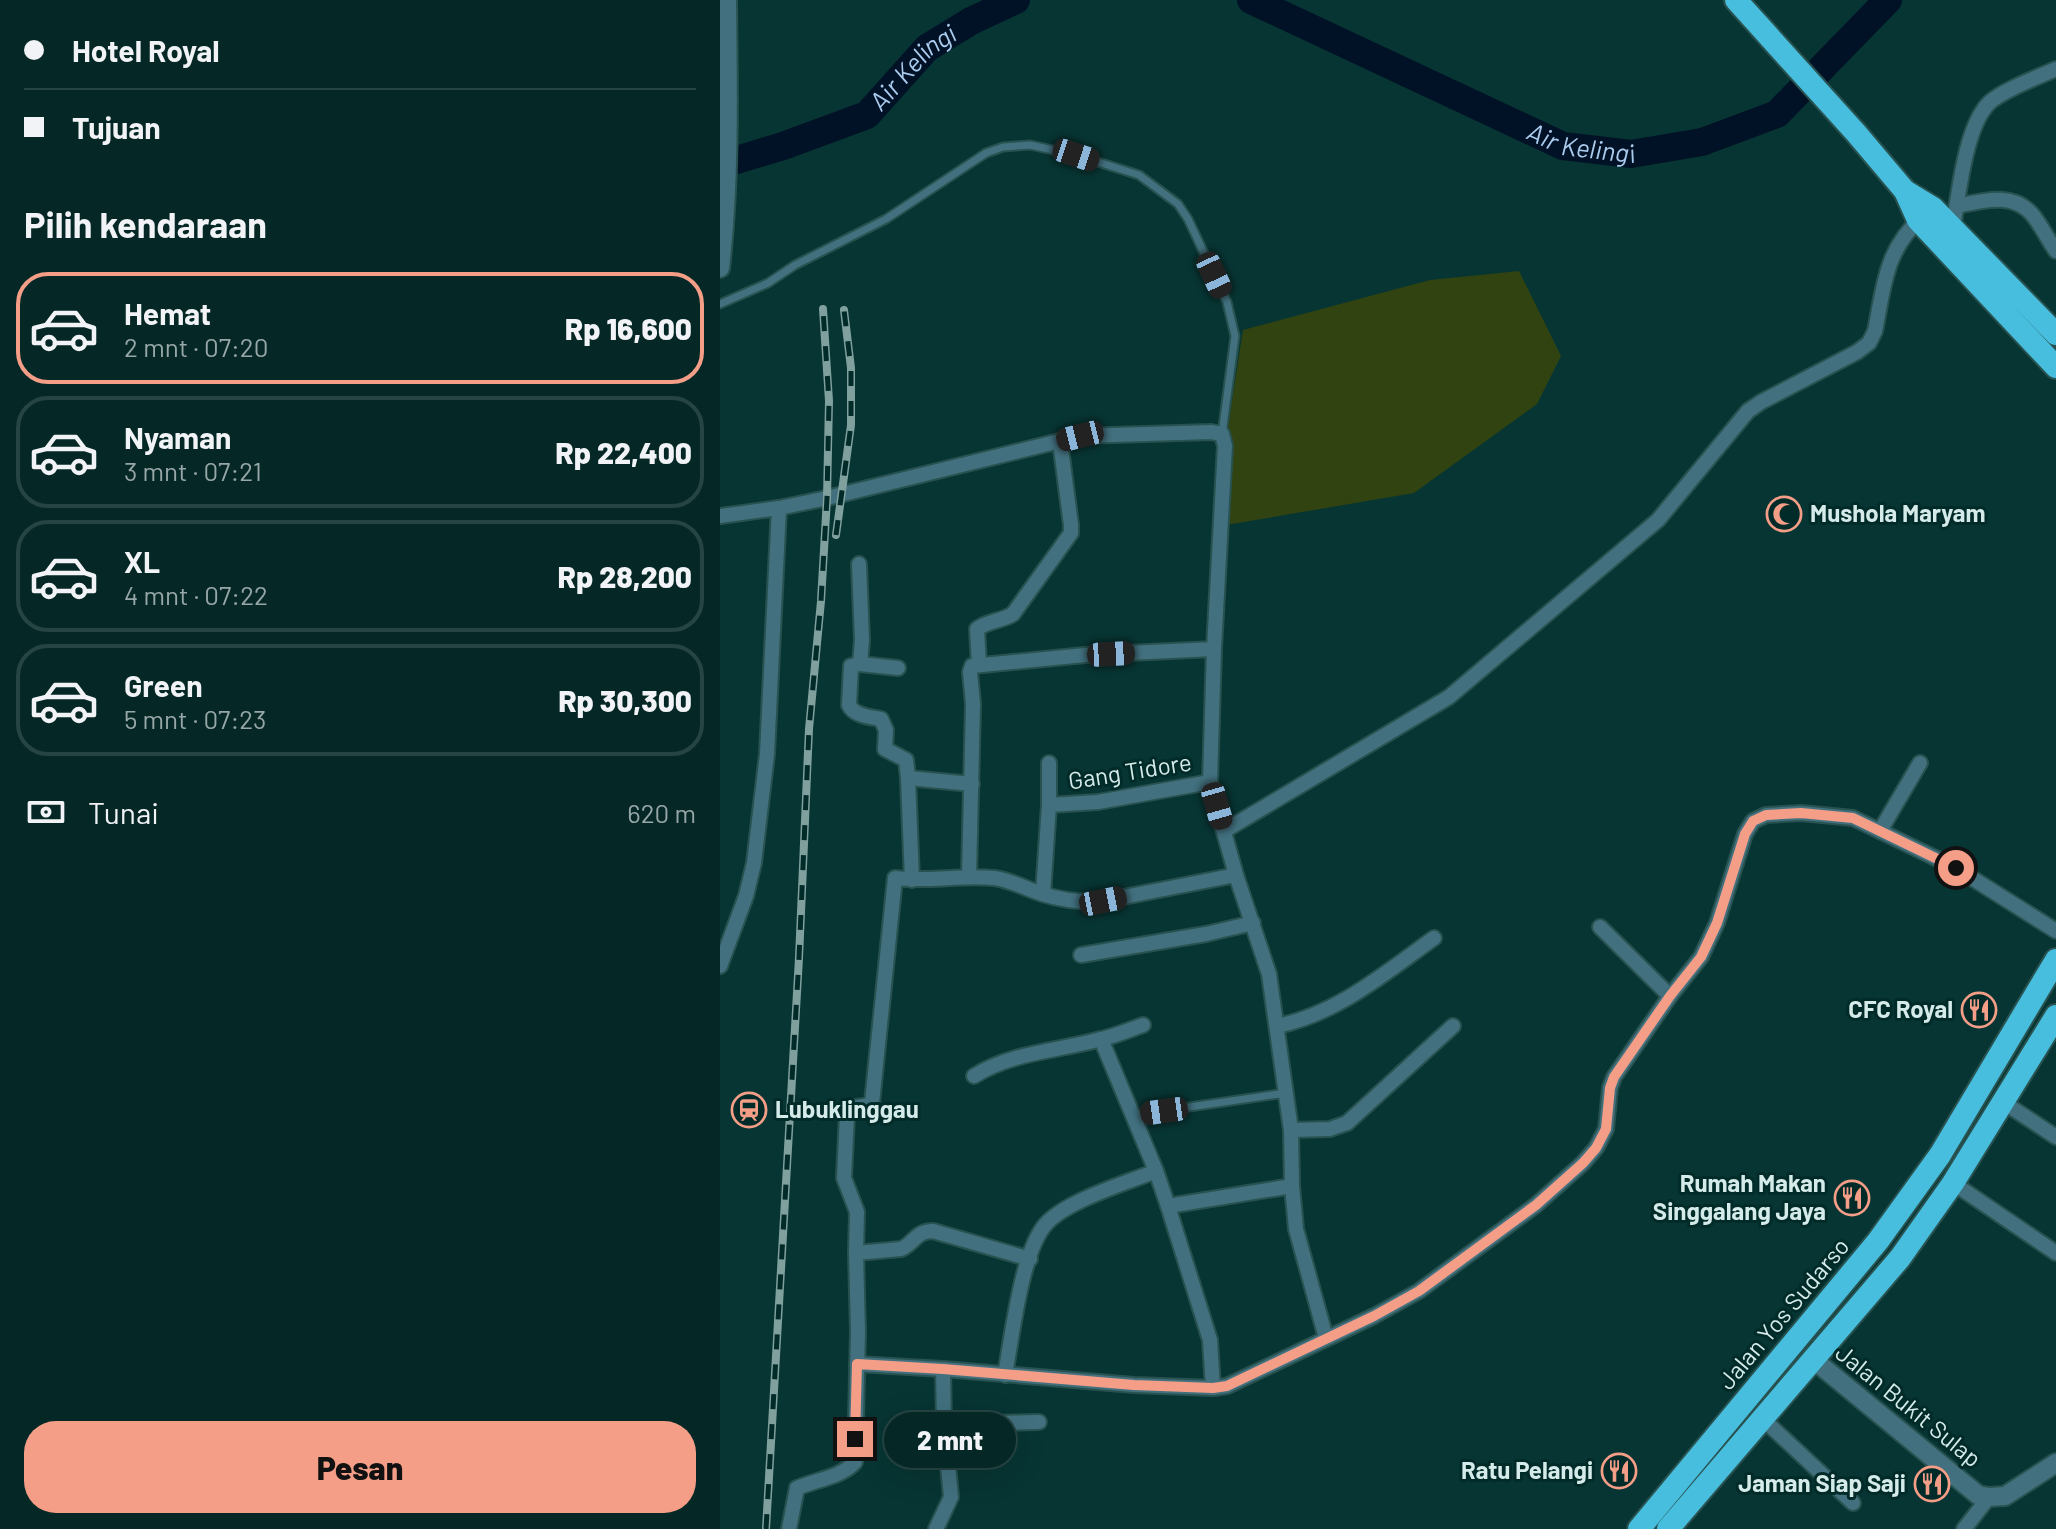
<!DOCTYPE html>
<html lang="id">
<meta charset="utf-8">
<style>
body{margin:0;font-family:Barlow,sans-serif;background:#133432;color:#f1f3f6;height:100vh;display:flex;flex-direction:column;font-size:30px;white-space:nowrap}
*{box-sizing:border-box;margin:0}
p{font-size:26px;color:#97a6a7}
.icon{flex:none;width:44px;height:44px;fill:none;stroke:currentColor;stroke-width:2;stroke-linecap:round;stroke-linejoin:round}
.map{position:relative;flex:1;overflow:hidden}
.drawer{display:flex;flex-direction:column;background:#052826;width:720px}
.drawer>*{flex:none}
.top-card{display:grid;align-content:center;height:176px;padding:0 24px;background:#052826}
.end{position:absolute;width:36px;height:36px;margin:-18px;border:10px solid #f49e87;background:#111;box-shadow:0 0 0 4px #111}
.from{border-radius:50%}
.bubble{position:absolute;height:56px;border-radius:28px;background:#052826;box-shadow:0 8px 32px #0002,0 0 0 2px #264443;font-size:26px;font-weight:800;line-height:56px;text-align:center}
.car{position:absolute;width:24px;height:48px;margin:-24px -12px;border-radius:10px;box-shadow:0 0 6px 2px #0007;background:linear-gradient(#222 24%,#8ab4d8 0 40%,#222 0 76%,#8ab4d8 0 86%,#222 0)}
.top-card b{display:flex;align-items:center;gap:28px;height:76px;font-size:30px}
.top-card b+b{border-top:2px solid #264443}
.top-card i{width:20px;height:20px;background:#f1f3f6}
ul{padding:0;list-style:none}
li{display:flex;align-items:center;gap:24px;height:112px;margin:0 16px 12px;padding:0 8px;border:4px solid #264443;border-radius:32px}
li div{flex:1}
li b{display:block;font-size:30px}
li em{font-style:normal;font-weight:800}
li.current{border-color:#f49e87}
li>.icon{width:72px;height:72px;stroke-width:1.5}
h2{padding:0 24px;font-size:36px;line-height:96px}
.pay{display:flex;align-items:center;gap:20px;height:88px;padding:0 24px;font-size:30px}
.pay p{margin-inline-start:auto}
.primary-button{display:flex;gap:16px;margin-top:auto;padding:16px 24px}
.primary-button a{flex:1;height:92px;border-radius:32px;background:#f49e87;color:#111;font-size:32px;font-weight:800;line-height:92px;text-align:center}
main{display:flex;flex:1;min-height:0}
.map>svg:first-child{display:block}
.green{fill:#304311}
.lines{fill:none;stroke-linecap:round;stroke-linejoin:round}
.river{stroke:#011226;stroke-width:28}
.service-casing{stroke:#285250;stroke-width:11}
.minor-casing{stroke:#285250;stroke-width:18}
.tertiary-casing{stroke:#285250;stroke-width:22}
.trunk-casing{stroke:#285250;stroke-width:26}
.service{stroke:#42707e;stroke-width:7}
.minor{stroke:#42707e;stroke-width:14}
.tertiary{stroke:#42707e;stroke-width:18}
.trunk{stroke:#48bedf;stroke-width:22}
.rail-casing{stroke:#80a09e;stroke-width:8}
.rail{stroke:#002b29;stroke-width:5;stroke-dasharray:15;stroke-linecap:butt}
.route{stroke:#f49e87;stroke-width:10}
.labels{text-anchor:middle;stroke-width:6;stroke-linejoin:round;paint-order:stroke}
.poi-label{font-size:24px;font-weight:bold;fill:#d5ebe9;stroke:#002b29;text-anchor:end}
.street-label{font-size:24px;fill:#d5ebe9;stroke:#002b29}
.water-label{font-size:26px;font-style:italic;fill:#aacbee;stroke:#002b29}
</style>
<main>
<section class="drawer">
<div class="top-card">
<b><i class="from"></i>Hotel Royal</b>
<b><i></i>Tujuan</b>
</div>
<h2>Pilih kendaraan</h2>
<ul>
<li class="current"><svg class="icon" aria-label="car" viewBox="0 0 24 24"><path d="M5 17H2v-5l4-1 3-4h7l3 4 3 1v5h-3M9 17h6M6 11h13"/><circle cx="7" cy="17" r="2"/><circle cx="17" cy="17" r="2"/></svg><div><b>Hemat</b><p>2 mnt · 07:20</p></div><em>Rp 16,600</em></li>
<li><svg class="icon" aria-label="car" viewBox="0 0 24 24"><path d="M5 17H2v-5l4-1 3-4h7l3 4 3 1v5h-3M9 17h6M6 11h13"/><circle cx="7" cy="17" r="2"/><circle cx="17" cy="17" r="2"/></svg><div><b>Nyaman</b><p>3 mnt · 07:21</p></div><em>Rp 22,400</em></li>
<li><svg class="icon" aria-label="car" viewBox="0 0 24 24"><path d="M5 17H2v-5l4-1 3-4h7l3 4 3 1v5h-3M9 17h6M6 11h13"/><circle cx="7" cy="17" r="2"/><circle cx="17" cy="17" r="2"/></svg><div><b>XL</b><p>4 mnt · 07:22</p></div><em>Rp 28,200</em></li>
<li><svg class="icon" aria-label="car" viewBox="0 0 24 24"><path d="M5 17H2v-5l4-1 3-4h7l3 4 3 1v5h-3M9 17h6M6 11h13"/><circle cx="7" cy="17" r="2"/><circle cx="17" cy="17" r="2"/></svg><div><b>Green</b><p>5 mnt · 07:23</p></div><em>Rp 30,300</em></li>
</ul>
<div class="pay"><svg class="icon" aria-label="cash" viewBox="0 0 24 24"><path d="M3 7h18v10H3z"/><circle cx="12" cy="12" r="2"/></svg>Tunai<p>620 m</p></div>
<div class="primary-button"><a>Pesan</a></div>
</section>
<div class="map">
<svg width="1336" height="1529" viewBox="0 0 1336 1529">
<rect width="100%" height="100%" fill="#073533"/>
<!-- green -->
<path class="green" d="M799,271L841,356L817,404L694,493L506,525L507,433L523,330L710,280Z"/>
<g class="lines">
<!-- river -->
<g class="river">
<path id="s1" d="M531,0L843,146L911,154L982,142L1057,114L1168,0"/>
<path id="s2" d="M0,165L63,146L147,115L207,48L251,21L296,0"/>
</g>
<!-- service casing -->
<g class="service-casing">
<g id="service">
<path d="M0,304L48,283L75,265L166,219L266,153L283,147L310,145L356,155L419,175L458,204L468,219L507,302L515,336L502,434"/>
<path d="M414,1115L566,1093"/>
</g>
</g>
<!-- minor casing -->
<g class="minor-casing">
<g id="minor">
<path d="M1237,206C1264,200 1296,191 1315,218C1323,229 1329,241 1336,251"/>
<path d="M1233,227C1239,194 1245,127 1269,103C1283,90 1318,77 1336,69"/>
<path d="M0,516L59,508L107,498L360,436L491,432L502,434L505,446L494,649L490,782L516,875L549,974L571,1130L572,1186L576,1229L606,1338"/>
<path d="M139,564L142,640L140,664L131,666L129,705C134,716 150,717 161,719L166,730L165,749L186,760L188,778"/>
<path d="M140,664L178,668"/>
<path d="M259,665L257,629C267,621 282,621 293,614L351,533V525L340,441"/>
<path d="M329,805V763"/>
<path d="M504,831L729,697L938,520L1028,411L1041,402L1137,352L1149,343L1155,331C1164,286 1165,250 1202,217"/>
<path d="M1160,831L1200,763"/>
<path d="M249,877L253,704L250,672L252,666L365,655L494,649"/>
<path d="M192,880L188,778L252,784"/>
<path d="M323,894L329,805L378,802L490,782"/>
<path d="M880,927L950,996"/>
<path d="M361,955L486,934L533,923"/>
<path d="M0,966L26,896L34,863L47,754L59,508"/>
<path d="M557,1026C617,1014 665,973 714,938"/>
<path d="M381,1039L436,1171L448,1206L490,1340L493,1388"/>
<path d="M254,1076C292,1052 338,1051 381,1039C395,1036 409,1030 423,1025"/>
<path d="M1283,1102L1336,1137"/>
<path d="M571,1130L610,1129L627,1123L733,1026"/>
<path d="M1233,1183L1336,1253"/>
<path d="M448,1206L572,1186"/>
<path d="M136,1253L181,1249C195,1243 195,1231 213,1231L310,1259"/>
<path d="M137,1364L223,1369L414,1385L493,1388L507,1386L654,1316L699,1291L816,1205L863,1163L876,1148L886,1129L890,1088L894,1077L950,996L981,957L997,923L1025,834L1033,821L1046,815L1081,813L1133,818L1236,868L1336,931"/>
<path d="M285,1375C292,1337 301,1254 325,1225C345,1201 406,1183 436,1171"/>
<path d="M1043,1419L1133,1503"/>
<path d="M224,1424L319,1422"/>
<path d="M69,1529L77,1488C95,1480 122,1477 135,1462L138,1331L136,1253L137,1212L124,1178L127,1114L128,1110C135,1105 146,1108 152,1103L175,878C208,882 241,875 274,878C291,880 306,889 322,894C342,900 363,903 383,901L516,875"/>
<path d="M216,1529L231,1497L224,1424L223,1369"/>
<path d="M1244,1529L1269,1497"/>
</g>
</g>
<!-- tertiary casing -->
<g class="tertiary-casing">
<g id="tertiary">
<path d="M0,268C10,180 8,89 7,0"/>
<path d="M1094,1360L1258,1495L1269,1497L1285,1496L1336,1463"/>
</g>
</g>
<!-- trunk casing -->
<g class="trunk-casing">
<g id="trunk">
<path d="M1016,0L1136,133L1185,191L1198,220L1336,367"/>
<path d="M1185,191L1213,208L1336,334"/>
<path d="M919,1529L1158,1241L1220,1155L1336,960"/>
<path d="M948,1529L1180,1258L1233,1183L1336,1016"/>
</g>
</g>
<!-- service -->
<use href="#service" class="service"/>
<!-- minor -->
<use href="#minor" class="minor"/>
<!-- tertiary -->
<use href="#tertiary" class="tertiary"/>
<!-- trunk -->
<use href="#trunk" class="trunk"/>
<!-- rail casing -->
<g class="rail-casing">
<g id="rail">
<path d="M116,535L131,425V368L124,310"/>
<path d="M46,1529L79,958L89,729L101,601L107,498L109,401L103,309"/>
</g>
</g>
<!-- rail -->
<use href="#rail" class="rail"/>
</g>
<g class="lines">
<!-- route -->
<path class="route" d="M135,1439L137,1364L223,1369L414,1385L493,1388L507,1386L654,1316L699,1291L816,1205L863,1163L876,1148L886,1129L890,1088L894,1077L950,996L981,957L997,923L1025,834L1033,821L1046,815L1081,813L1133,818L1236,868"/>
</g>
<!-- icons -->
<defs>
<g id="mosque-ring" transform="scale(1.8)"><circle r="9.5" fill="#002b29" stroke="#f49e87" stroke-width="1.5"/><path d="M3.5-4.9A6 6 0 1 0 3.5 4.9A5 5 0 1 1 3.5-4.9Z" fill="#f49e87"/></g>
<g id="restaurant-ring" transform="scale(1.8)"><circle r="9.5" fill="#002b29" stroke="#f49e87" stroke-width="1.5"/><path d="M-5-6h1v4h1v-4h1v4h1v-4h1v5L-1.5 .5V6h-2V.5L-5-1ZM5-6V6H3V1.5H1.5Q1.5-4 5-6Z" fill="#f49e87"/></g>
<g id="station-ring" transform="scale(1.8)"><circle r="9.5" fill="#002b29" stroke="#f49e87" stroke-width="1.5"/><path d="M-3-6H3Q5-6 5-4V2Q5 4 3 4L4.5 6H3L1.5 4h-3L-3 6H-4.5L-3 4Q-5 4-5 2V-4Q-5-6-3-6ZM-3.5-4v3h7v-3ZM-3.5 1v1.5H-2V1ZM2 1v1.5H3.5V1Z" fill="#f49e87"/></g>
</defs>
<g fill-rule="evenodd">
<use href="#mosque-ring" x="1064" y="514"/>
<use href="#restaurant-ring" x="1259" y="1010"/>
<use href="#station-ring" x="29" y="1110"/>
<use href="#restaurant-ring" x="1132" y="1198"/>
<use href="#restaurant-ring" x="899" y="1471"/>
<use href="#restaurant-ring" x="1212" y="1484"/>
</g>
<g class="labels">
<!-- poi labels -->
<g class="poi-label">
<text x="1090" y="522" text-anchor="start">Mushola Maryam</text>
<text x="1233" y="1018">CFC Royal</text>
<text x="55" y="1118" text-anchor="start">Lubuklinggau</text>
<text x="1106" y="1192">Rumah Makan<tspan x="1106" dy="28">Singgalang Jaya</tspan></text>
<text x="873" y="1479">Ratu Pelangi</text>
<text x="1186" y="1492">Jaman Siap Saji</text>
</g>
<!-- street labels -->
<g class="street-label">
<text transform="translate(410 772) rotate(-9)" y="8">Gang Tidore</text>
<text transform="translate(1064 1314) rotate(-50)" y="8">Jalan Yos Sudarso</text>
<text transform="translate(1188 1406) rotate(39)" y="8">Jalan Bukit Sulap</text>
</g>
<!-- water labels -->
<g class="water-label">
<text dy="9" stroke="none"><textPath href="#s2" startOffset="222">Air Kelingi</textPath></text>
<text dy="9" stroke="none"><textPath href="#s1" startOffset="362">Air Kelingi</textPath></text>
</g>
</g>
</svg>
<i class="end from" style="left:1236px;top:868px"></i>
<i class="end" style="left:135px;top:1439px"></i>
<div class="bubble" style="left:164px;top:1412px;width:132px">2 mnt</div>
<i class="car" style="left:356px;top:155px;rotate:108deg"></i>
<i class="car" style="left:494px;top:275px;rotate:155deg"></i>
<i class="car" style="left:360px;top:436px;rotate:256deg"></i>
<i class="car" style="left:391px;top:654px;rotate:87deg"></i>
<i class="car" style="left:497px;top:806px;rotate:164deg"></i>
<i class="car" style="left:383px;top:901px;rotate:79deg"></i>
<i class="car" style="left:444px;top:1111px;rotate:262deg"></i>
</div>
</main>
